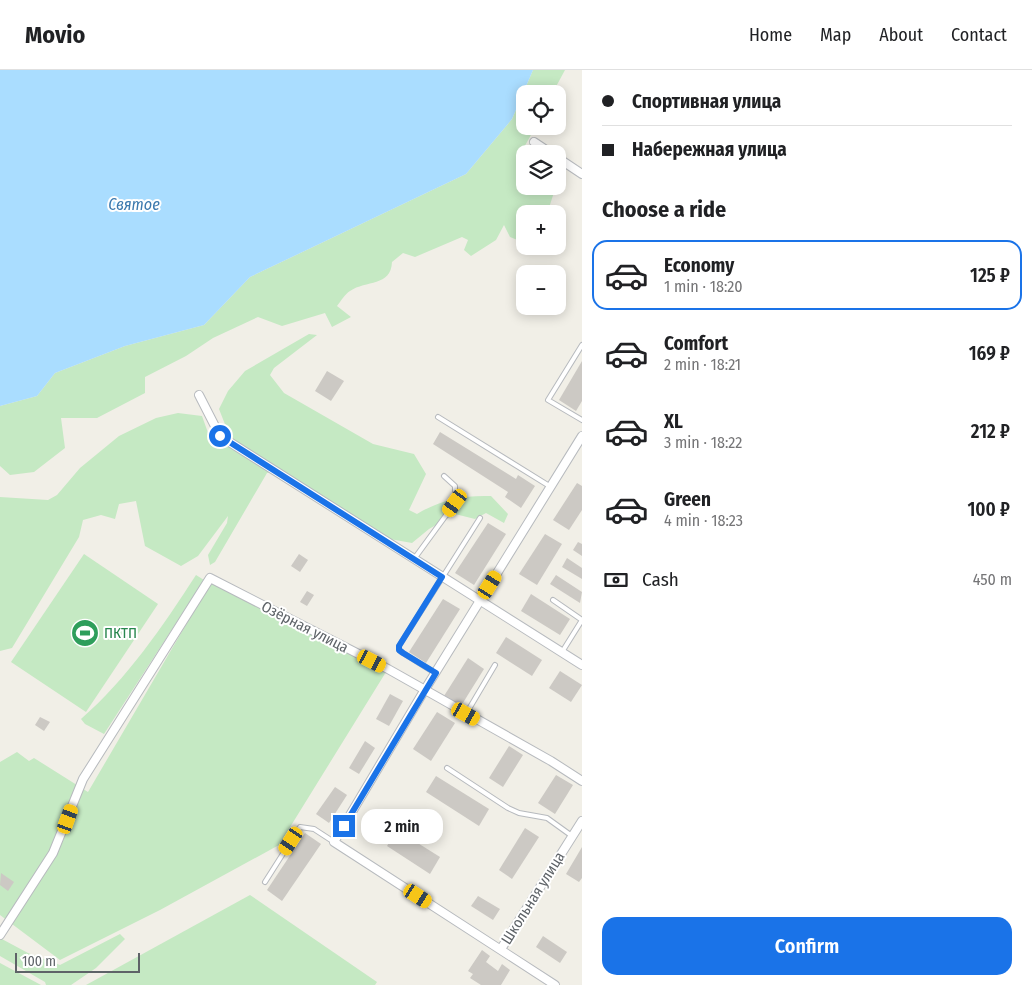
<!DOCTYPE html>
<meta charset="utf-8">
<style>
body{margin:0;font-family:"Fira Sans Condensed",sans-serif;background:#f6f6f6;color:#202124;height:100vh;display:flex;flex-direction:column;font-size:19px;white-space:nowrap}
*{box-sizing:border-box;margin:0}
p{font-size:16px;color:#757577}
.icon{flex:none;width:28px;height:28px;fill:none;stroke:currentColor;stroke-width:2;stroke-linecap:round;stroke-linejoin:round}
.map{position:relative;flex:1;overflow:hidden}
.sheet{display:flex;flex-direction:column;background:#fff;width:450px}
.sheet>*{flex:none}
.banner{display:grid;align-content:center;height:110px;padding:0 20px;background:#fff}
.buttons{position:absolute;left:516px;top:15px;display:grid;gap:10px}
.buttons a{display:grid;place-items:center;width:50px;height:50px;border-radius:10px;background:#fff;box-shadow:0 2px 12px #0003;font-size:25px}
.scale{position:absolute;left:15px;bottom:12px;width:125px;box-sizing:border-box;padding-left:5px;border:2px solid #5e6368;border-top:0;font-size:14px;line-height:18px;white-space:nowrap;color:#5e6368;-webkit-text-stroke:4px #fff;paint-order:stroke}
.end{position:absolute;width:22px;height:22px;margin:-11px;border:6px solid #1a73e8;background:#fff;box-shadow:0 0 0 2px #fff}
.from{border-radius:50%}
.bubble{position:absolute;height:35px;border-radius:15px;background:#fff;box-shadow:0 2px 12px #0003;font-size:16px;font-weight:600;line-height:35px;text-align:center}
.car{position:absolute;width:15px;height:30px;margin:-15px -8px;border-radius:6px;box-shadow:0 0 4px 1px #0007;background:linear-gradient(#f5c518 24%,#345 0 40%,#f5c518 0 76%,#345 0 86%,#f5c518 0)}
.banner b{display:flex;align-items:center;gap:18px;height:48px;font-size:19px}
.banner b+b{border-top:1px solid #e0e0e0}
.banner i{width:12px;height:12px;background:#202124}
ul{padding:0;list-style:none}
li{display:flex;align-items:center;gap:15px;height:70px;margin:0 10px 8px;padding:0 10px;border:2px solid transparent;border-radius:15px}
li div{flex:1}
li b{display:block;font-size:19px}
li em{font-style:normal;font-weight:600}
li.active{border-color:#1a73e8}
li>.icon{width:45px;height:45px;stroke-width:1.5}
h2{padding:0 20px;font-size:22px;line-height:60px}
.pay{display:flex;align-items:center;gap:12px;height:55px;padding:0 20px;font-size:19px}
.pay p{margin-inline-start:auto}
.primary-button{display:flex;gap:10px;margin-top:auto;padding:10px 20px}
.primary-button a{flex:1;height:58px;border-radius:15px;background:#1a73e8;color:#fff;font-size:20px;font-weight:600;line-height:58px;text-align:center}
header{display:flex;align-items:center;gap:30px;box-sizing:border-box;height:70px;padding:0 25px;background:#fff;border-bottom:1px solid #e0e0e0}
header strong{font-size:24px}
nav{display:flex;gap:28px;margin-inline-start:auto;font-size:18px}
main{display:flex;flex:1;min-height:0}
.map>svg:first-child{display:block}
.green{fill:#c5e9c3}
.water{fill:#adf}
.building{fill:#ccc9c4}
.lines{fill:none;stroke-linecap:round;stroke-linejoin:round}
.service-casing{stroke:#b7babe;stroke-width:6}
.minor-casing{stroke:#b7babe;stroke-width:10}
.service{stroke:#fff;stroke-width:4}
.minor{stroke:#fff;stroke-width:8}
.route{stroke:#1a73e8;stroke-width:6}
.labels{text-anchor:middle;stroke-width:4;stroke-linejoin:round;paint-order:stroke}
.street-label{font-size:15px;fill:#5e6368;stroke:#fff}
.leisure-label{font-size:15px;fill:#27864d;stroke:#fff;text-anchor:start}
.water-label{font-size:16px;font-style:italic;fill:#3c79ae;stroke:#fff}
</style>
<header>
<strong>Movio</strong>
<nav><a>Home</a><a>Map</a><a>About</a><a>Contact</a></nav>
</header>
<main>
<div class="map">
<svg width="582" height="915" viewBox="0 0 582 915">
<rect width="100%" height="100%" fill="#f1efe7"/>
<!-- green -->
<g class="green">
<path d="M533,0H565L552,24H525V56H536L518,88L525,86V116H556L547,144H525V173L510,167L504,155L496,170L471,186L464,180L468,170L462,167L415,187L403,183L392,192C391,217 366,210 350,221C345,224 341,231 337,236L351,247L332,257L325,243L282,256L258,247L213,268L186,286L145,307V323L97,348H61L65,378L34,402L10,405L0,396V336L37,326L55,303L125,276L204,255L250,207L466,104L512,49Z"/>
<path d="M309,264L317,265L274,298L270,305L284,323L373,374L414,384L426,404L409,440L417,444C440,430 463,425 491,426L508,444L504,453L486,443L475,449L455,444L429,459L412,473L373,466L271,402L267,403L215,492L210,495L208,485L227,453L228,446L198,486L181,496L145,476L136,431L119,434L115,449L101,445L83,450L79,467L12,578L0,581V427L48,430L57,425L80,398L119,366L156,348L178,343L202,346L211,371L222,374L228,362L219,339L228,321L245,301Z"/>
<path d="M84,484L158,534L86,642L11,592Z"/>
<path d="M196,505L204,510L104,664L85,654L81,649C127,609 163,556 196,505Z"/>
<path d="M211,512L386,602L279,775L160,840L60,890L0,845V692L17,682L29,691L34,688L88,722Z"/>
<path d="M250,825L377,912L375,915H86Z"/>
<path d="M120,864L125,869L96,898L71,915H46L45,912L0,886V868L28,883L60,895Z"/>
<path d="M0,893L41,915H0Z"/>
</g>
<!-- water -->
<path class="water" d="M0,0H533L512,49L466,104L250,207L204,255L125,276L55,303L37,326L0,336Z"/>
<!-- building -->
<g class="building">
<path d="M582,291V331L576,341L559,330Z"/>
<path d="M327,301L344,311L331,331L315,321Z"/>
<path d="M440,362L516,409L518,405L535,416L521,438L505,427L508,422L433,374Z"/>
<path d="M577,413L582,416V440L569,460L553,450Z"/>
<path d="M488,453L506,464L474,515L455,503Z"/>
<path d="M545,464L562,474L537,515L519,504Z"/>
<path d="M578,472L582,474V486L573,480Z"/>
<path d="M299,484L308,490L300,502L291,496Z"/>
<path d="M567,488L582,498V509L562,497Z"/>
<path d="M556,505L582,522L580,533L550,514Z"/>
<path d="M307,521L314,525L307,536L300,532Z"/>
<path d="M531,524L570,549L560,565L521,541Z"/>
<path d="M443,529L460,539L426,593L409,582Z"/>
<path d="M506,567L542,590L532,606L496,583Z"/>
<path d="M468,588L484,599L461,636L444,626Z"/>
<path d="M560,601L582,615L571,632L549,618Z"/>
<path d="M390,624L403,631L389,656L376,649Z"/>
<path d="M437,642L455,653L431,691L413,679Z"/>
<path d="M40,647L50,652L44,661L35,655Z"/>
<path d="M365,671L375,678L359,704L349,698Z"/>
<path d="M509,676L523,685L503,717L489,708Z"/>
<path d="M556,705L573,715L555,744L538,733Z"/>
<path d="M436,706L489,739L479,756L426,722Z"/>
<path d="M335,717L347,725L329,753L316,744Z"/>
<path d="M525,758L539,767L512,809L499,800Z"/>
<path d="M397,760L440,787L430,804L387,776Z"/>
<path d="M305,763L321,774L282,831L267,820Z"/>
<path d="M582,777V808L579,812L566,804Z"/>
<path d="M1,803L14,812L8,821L0,815Z"/>
<path d="M478,826L500,839L493,850L471,836Z"/>
<path d="M543,866L567,882L560,893L536,877Z"/>
<path d="M482,880L490,886L486,892L498,901L502,894L510,900L501,915H481L470,908L473,904L468,901Z"/>
</g>
<g class="lines">
<!-- service casing -->
<g class="service-casing">
<g id="service">
<path d="M582,275L548,330L582,350"/>
<path d="M438,347L551,417"/>
<path d="M414,489L455,433V416L444,406"/>
<path d="M553,530L582,550L562,582"/>
<path d="M435,603L403,583L399,580V576L480,448"/>
<path d="M466,644L495,595"/>
<path d="M447,698L508,738L519,743L547,748L572,766"/>
<path d="M265,812L300,757L314,759L334,772"/>
</g>
</g>
<!-- minor casing -->
<g class="minor-casing">
<g id="minor">
<path d="M534,72L552,84"/>
<path d="M558,88L582,104"/>
<path d="M199,325L220,366L582,595"/>
<path d="M0,865L53,783L83,709L210,508L388,599L551,691L582,711"/>
<path d="M501,879L582,751"/>
<path d="M555,915L334,772L424,621L582,366"/>
</g>
</g>
<!-- service -->
<use href="#service" class="service"/>
<!-- minor -->
<use href="#minor" class="minor"/>
</g>
<g class="lines">
<!-- route -->
<path class="route" d="M220,366L442,507L399,576V580L403,583L436,603L344,756"/>
</g>
<!-- icons -->
<defs>
<g id="stadium-disc" transform="scale(1.4375)"><circle r="9.5" fill="#2e9e5b" stroke="#fff"/><path d="M0-5a6.5 5 0 1 0 0 10a6.5 5 0 1 0 0-10ZM-3.5-1.8h7v3.6h-7Z" fill="#fff"/></g>
</defs>
<g fill-rule="evenodd">
<use href="#stadium-disc" x="85" y="563"/>
</g>
<g class="labels">
<!-- street labels -->
<g class="street-label">
<text transform="translate(305 557) rotate(27)" y="5">Озёрная улица</text>
<text transform="translate(533 828) rotate(-58)" y="5">Школьная улица</text>
</g>
<!-- leisure labels -->
<g class="leisure-label">
<text x="104" y="568">ПКТП</text>
</g>
<!-- water labels -->
<g class="water-label">
<text x="134" y="140">Святое</text>
</g>
</g>
</svg>
<div class="buttons">
<a><svg class="icon" aria-label="locate" viewBox="0 0 24 24"><circle cx="12" cy="12" r="6"/><path d="M12 2v4M12 18v4M2 12h4M18 12h4"/></svg></a>
<a><svg class="icon" aria-label="layers" viewBox="0 0 24 24"><path d="M12 4l9 5-9 5-9-5zM3 14l9 5 9-5"/></svg></a>
<a>+</a>
<a>−</a>
</div>
<div class="scale">100 m</div>
<i class="end from" style="left:220px;top:366px"></i>
<i class="end" style="left:344px;top:756px"></i>
<div class="bubble" style="left:361px;top:739px;width:82px">2 min</div>
<i class="car" style="left:455px;top:433px;rotate:216deg"></i>
<i class="car" style="left:490px;top:515px;rotate:32deg"></i>
<i class="car" style="left:372px;top:591px;rotate:117deg"></i>
<i class="car" style="left:466px;top:644px;rotate:119deg"></i>
<i class="car" style="left:68px;top:749px;rotate:20deg"></i>
<i class="car" style="left:291px;top:771px;rotate:213deg"></i>
<i class="car" style="left:418px;top:826px;rotate:123deg"></i>
</div>
<section class="sheet">
<div class="banner">
<b><i class="from"></i>Спортивная улица</b>
<b><i></i>Набережная улица</b>
</div>
<h2>Choose a ride</h2>
<ul>
<li class="active"><svg class="icon" aria-label="car" viewBox="0 0 24 24"><path d="M5 17H2v-5l4-1 3-4h7l3 4 3 1v5h-3M9 17h6M6 11h13"/><circle cx="7" cy="17" r="2"/><circle cx="17" cy="17" r="2"/></svg><div><b>Economy</b><p>1 min · 18:20</p></div><em>125 ₽</em></li>
<li><svg class="icon" aria-label="car" viewBox="0 0 24 24"><path d="M5 17H2v-5l4-1 3-4h7l3 4 3 1v5h-3M9 17h6M6 11h13"/><circle cx="7" cy="17" r="2"/><circle cx="17" cy="17" r="2"/></svg><div><b>Comfort</b><p>2 min · 18:21</p></div><em>169 ₽</em></li>
<li><svg class="icon" aria-label="car" viewBox="0 0 24 24"><path d="M5 17H2v-5l4-1 3-4h7l3 4 3 1v5h-3M9 17h6M6 11h13"/><circle cx="7" cy="17" r="2"/><circle cx="17" cy="17" r="2"/></svg><div><b>XL</b><p>3 min · 18:22</p></div><em>212 ₽</em></li>
<li><svg class="icon" aria-label="car" viewBox="0 0 24 24"><path d="M5 17H2v-5l4-1 3-4h7l3 4 3 1v5h-3M9 17h6M6 11h13"/><circle cx="7" cy="17" r="2"/><circle cx="17" cy="17" r="2"/></svg><div><b>Green</b><p>4 min · 18:23</p></div><em>100 ₽</em></li>
</ul>
<div class="pay"><svg class="icon" aria-label="cash" viewBox="0 0 24 24"><path d="M3 7h18v10H3z"/><circle cx="12" cy="12" r="2"/></svg>Cash<p>450 m</p></div>
<div class="primary-button"><a>Confirm</a></div>
</section>
</main>
